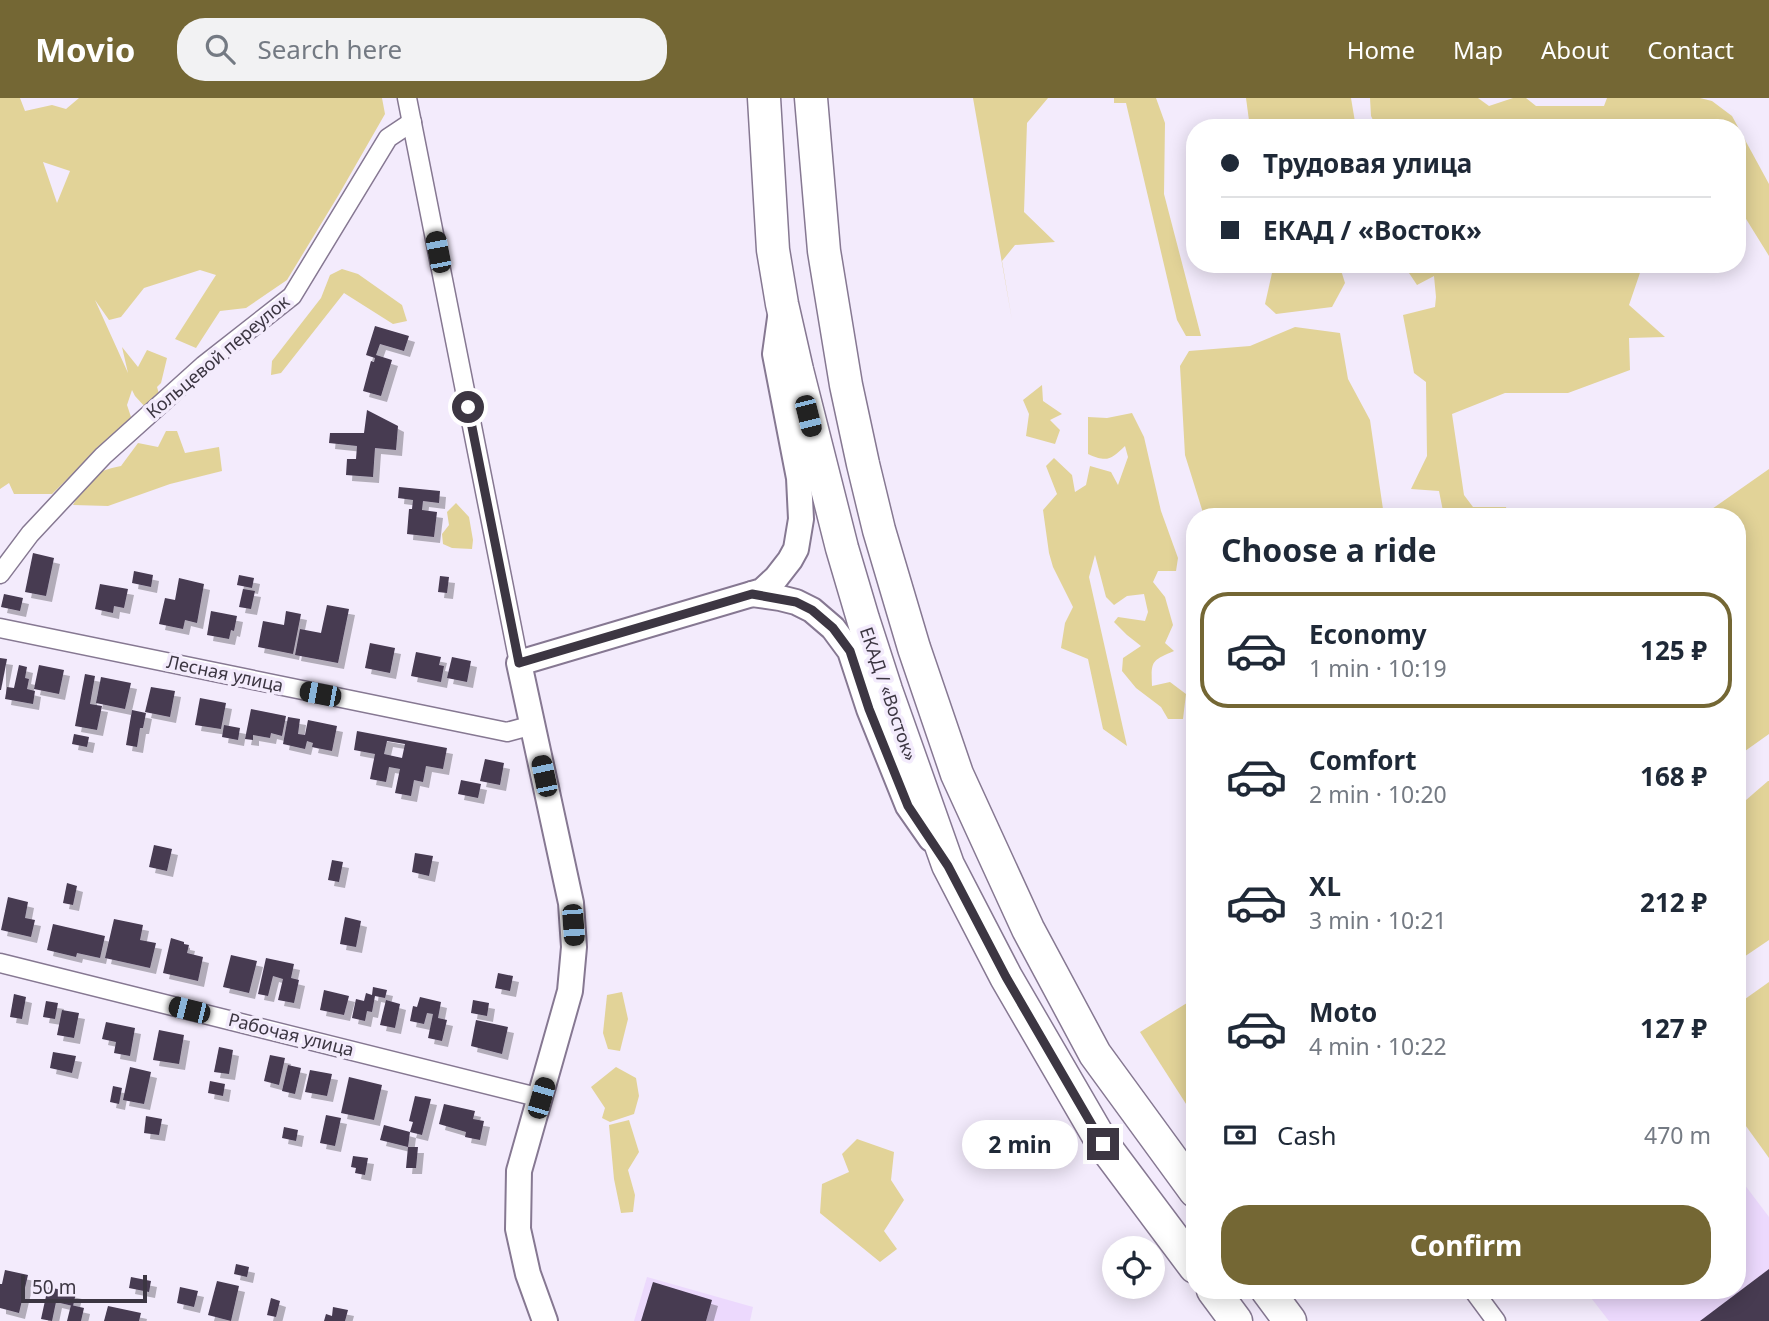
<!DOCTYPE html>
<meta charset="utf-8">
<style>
body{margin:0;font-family:"Noto Sans",sans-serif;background:#f2f2f3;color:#1f2937;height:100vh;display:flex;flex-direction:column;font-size:26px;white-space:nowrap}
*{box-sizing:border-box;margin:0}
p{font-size:23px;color:#747a83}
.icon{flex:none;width:38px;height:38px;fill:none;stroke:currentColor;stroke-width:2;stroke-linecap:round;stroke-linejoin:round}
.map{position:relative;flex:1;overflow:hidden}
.sheet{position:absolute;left:1186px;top:410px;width:560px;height:791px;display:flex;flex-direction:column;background:#fff;border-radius:28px;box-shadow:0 4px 18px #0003}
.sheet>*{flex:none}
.guide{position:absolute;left:1186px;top:21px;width:560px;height:154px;border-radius:28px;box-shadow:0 4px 18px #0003;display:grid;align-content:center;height:154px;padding:0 35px;background:#fff}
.controls{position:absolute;left:1102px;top:1138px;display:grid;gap:14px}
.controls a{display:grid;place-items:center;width:63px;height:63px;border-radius:50%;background:#fff;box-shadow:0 4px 18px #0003;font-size:35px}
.scale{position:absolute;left:21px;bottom:18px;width:126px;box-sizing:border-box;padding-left:7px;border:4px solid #3c3642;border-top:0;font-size:19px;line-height:24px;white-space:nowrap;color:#3c3642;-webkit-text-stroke:5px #f3ebfc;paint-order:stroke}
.end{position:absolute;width:32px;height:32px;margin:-16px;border:9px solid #3c3642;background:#fff;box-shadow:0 0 0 4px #fff}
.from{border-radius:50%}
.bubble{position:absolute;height:49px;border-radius:24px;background:#fff;box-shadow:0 4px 18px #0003;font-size:23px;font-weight:700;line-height:49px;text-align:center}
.car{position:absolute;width:21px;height:42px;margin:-21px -10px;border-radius:9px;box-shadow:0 0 5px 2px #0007;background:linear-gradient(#222 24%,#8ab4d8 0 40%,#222 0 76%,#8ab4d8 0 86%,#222 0)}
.guide b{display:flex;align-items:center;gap:24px;height:66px;font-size:26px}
.guide b+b{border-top:2px solid #e0e1e3}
.guide i{width:18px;height:18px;background:#1f2937}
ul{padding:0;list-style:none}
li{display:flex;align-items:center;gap:21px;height:116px;margin:0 14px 10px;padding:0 21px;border:4px solid transparent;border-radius:28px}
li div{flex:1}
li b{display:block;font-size:26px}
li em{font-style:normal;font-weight:700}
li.current{border-color:#746734}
li>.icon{width:63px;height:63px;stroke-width:1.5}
h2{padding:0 35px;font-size:32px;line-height:84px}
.pay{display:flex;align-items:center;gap:18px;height:77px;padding:0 35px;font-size:26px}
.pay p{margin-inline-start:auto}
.action{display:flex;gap:14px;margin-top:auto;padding:14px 35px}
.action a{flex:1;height:80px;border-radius:28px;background:#746734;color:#fff;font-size:28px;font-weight:700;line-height:80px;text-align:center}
header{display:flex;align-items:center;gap:42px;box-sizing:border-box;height:98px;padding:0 35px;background:#746734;color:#fff}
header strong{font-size:33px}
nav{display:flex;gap:38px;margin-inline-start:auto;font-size:24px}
.search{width:490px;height:63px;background:#f2f2f3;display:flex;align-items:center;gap:18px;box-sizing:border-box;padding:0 24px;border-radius:28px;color:#747a83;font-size:26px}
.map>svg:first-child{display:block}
.built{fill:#ecd9fd}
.green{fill:#e2d398;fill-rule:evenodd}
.building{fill:#463a51;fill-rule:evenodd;filter:url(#shadow)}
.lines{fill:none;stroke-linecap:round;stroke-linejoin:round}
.street-casing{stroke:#867892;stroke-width:21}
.secondary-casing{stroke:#867892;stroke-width:28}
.highway-casing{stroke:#867892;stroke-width:35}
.street{stroke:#fff;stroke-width:18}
.secondary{stroke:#fff;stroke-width:24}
.highway{stroke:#fff;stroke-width:32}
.route{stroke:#3c3642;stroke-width:9}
.labels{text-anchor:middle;stroke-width:7;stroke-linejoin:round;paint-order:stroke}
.street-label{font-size:18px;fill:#3c3642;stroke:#f3ebfc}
</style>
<header>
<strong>Movio</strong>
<div class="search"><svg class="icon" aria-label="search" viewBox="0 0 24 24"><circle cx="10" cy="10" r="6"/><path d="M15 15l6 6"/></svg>Search here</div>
<nav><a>Home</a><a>Map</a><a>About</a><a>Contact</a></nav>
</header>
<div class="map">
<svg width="1769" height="1223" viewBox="0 0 1769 1223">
<defs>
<filter id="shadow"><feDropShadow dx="6" dy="6" stdDeviation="0" flood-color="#0004"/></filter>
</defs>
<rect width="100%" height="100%" fill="#f3ebfc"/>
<!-- built -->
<g class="built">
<path d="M1738,1078L1769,1119V1223H1609L1585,1192H1738Z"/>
<path d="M647,1179L753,1209L750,1223H634Z"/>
</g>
<!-- green -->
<g class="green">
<path d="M0,0H20L25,13L52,7L66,11L79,0H382L385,16L338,98L287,182L246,210L220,213L196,250L175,241L216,177L200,172L144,190L121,219L109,222L95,202L128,275L122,249L138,269L147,252L167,260L161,285L157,289L159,296L146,310L135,298L132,292L127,307L131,319L52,396H14L9,385L0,391ZM43,64L70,73L57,105Z"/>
<path d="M973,0H1048L1027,25L1024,114L1055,144L1015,147L1002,163L1012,222Z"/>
<path d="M1114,0H1156L1165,25L1164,96L1201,238H1186L1177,222L1126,5H1114Z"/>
<path d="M1246,0H1351L1356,30H1250Z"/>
<path d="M1370,0H1478L1489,8L1513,0H1526L1536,8H1604L1607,0H1700L1712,3L1732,18L1769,86V158L1738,108V30H1377L1371,18Z"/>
<path d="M1274,166H1339L1345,185L1332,209L1276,216L1265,206Z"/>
<path d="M1403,166H1643L1629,207L1665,239L1629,240L1630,272L1568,295H1505L1452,316L1464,397L1473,409H1506L1508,418H1444L1439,393L1411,391L1427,358L1426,284L1414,275L1403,217L1435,209L1436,199L1434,178L1417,187Z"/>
<path d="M342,171L358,176L402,207L407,223L393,226L344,195L281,275L271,277L272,263L321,200L330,177Z"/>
<path d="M1295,229L1340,235L1348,281L1370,322L1384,418H1204L1185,357L1180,268L1189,253L1250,248Z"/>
<path d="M1042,287L1043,303L1062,316L1050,322L1060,332L1055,346L1026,338L1029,316L1023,302Z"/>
<path d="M1132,315L1144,339L1161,413L1178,460L1176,473H1158L1153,484L1165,499L1173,527L1165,545L1174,553C1151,563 1151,563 1152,588L1170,584L1186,596L1183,621H1168L1161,609L1136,590L1122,573L1123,560L1141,548L1127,537L1114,524L1118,519L1145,523L1148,514L1144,496L1127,498L1114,507L1106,499L1095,457L1089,479L1127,648L1103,631L1088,561L1061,550L1065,525L1073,509L1053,469L1049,455L1043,412L1057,396L1046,368L1054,360L1072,377L1075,394L1086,387L1090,368L1111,374L1118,387L1128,359L1125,348C1111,361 1108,365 1088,356V319L1107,320Z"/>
<path d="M166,333H177L185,355L219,349L222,373L170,386L108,408L73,407C89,380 88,375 121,368L138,345L158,349Z"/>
<path d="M1769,371V636L1738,658V418H1702Z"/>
<path d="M456,405L469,419L473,442L472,451L452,450L443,446L442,436L449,427L447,414Z"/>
<path d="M1768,683H1769V842L1738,863V709Z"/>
<path d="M1769,884V1060L1738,1017V906Z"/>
<path d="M622,894L628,921L620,953L608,951L603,935L607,897Z"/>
<path d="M1195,900V1020L1140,934Z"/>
<path d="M616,969L636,980L639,998L634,1016L610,1024L602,1020L605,1010L591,989Z"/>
<path d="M629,1022L639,1054L628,1072L635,1097L633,1114L621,1115L614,1081L609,1027Z"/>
<path d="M857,1041L894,1054L891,1082L904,1102L884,1133L897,1151L880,1164L820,1115L822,1086L849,1074L842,1056Z"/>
</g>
<!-- building -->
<g class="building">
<path d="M375,228L409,238L404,253L380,246L376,257L392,262L381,298L363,293L371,263L374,264L375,260L366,257Z"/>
<path d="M367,312L398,328L396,352L375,350L373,379L346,377L347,361H356L357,348L329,345L330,335H364Z"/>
<path d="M399,389L440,393L439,405L423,403L422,412L437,414L434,439L407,436L409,411H412L413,402L398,400Z"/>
<path d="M33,455L54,460L46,498L25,494Z"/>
<path d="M134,473L153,477L151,489L132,485Z"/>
<path d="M239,477L254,480L252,490L237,487Z"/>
<path d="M440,478L449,479L447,495L438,494Z"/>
<path d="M179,480L204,486L197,525L185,522L183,531L159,526L165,500L175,502Z"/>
<path d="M100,486L128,491L124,510L114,508L113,515L95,511Z"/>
<path d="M243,491L255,493L251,511L239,509Z"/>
<path d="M4,496L23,500L20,513L1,509Z"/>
<path d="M327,507L349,511L338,565L295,557L300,531L321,535Z"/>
<path d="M211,513L237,518L234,533L231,532L229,541L207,537Z"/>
<path d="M286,513L301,516L293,556L258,549L263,523L284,527Z"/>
<path d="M370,545L395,550L390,575L365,570Z"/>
<path d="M416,554L441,559L439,567L444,568L441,584L411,578Z"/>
<path d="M452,559L471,563L467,584L447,580Z"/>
<path d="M0,560L7,561L1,592H0Z"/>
<path d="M19,567L27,569L25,580L29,581L27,591L35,593L33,606L5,601L7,589L14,590Z"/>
<path d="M39,567L64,572L59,596L34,591Z"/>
<path d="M85,576L95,578L90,606L102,608L97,632L75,628Z"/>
<path d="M101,579L131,585L125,611L96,605Z"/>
<path d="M151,589L175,593L170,619L145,614Z"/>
<path d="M200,600L226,605L221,631L195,627Z"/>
<path d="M251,611L286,618L282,638L271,635L270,640L253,637V642L245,641Z"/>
<path d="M132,612L146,615L143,630H140L137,649L126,647Z"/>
<path d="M288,619L300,621L298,636L305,637L308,622L337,628L332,653L312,649L313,645L307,643L305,651L283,646Z"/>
<path d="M224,627L240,630L238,642L222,639Z"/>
<path d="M357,633L447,650L443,671L426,668L423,684L414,682L411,698L395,695L400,671L389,669L386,684L370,681L375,656L354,652ZM387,643L405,646L402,660L384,656Z"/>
<path d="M74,636L89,639L87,649L72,646Z"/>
<path d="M485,661L504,665L500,687L480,683Z"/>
<path d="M461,682L481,686L478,700L458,696Z"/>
<path d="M154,747L172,751L167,773L149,769Z"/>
<path d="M415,755L433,758L429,778L412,774Z"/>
<path d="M332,762L343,764L339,784L328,782Z"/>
<path d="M67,785L77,788L73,807L63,805Z"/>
<path d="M8,799L28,804L25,820L35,822L31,839L1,832Z"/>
<path d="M345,819L361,823L356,849L340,846Z"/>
<path d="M114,821L143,827L140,842L156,845L150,870L105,860Z"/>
<path d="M53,826L105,838L100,860L77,855L76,859L47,852Z"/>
<path d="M171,840L184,844V846L189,847L187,855L203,859L198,883L163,875Z"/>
<path d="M231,857L257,863L249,895L223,889Z"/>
<path d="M266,860L294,866L291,880L299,882L294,905L278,902L283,881L273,878L268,898L258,896Z"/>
<path d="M498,875L513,878L510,893L495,890Z"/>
<path d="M373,889L387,892L385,900L375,898L372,914L367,913L365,923L352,920L356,901L364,903L366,895L372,897Z"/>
<path d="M324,892L349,898L344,917L320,912Z"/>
<path d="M14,896L26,899L22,921L10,919Z"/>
<path d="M420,899L441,904L438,920L447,922L442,943L428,940L433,916L427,915L424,926L410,923L413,908L417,909Z"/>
<path d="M386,902L400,906L395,930L380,927Z"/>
<path d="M473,902L489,905L487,918L471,915Z"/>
<path d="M46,903L58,905L55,921L43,919Z"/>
<path d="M62,912L79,915L74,940L57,937Z"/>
<path d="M476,922L508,929L502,956L471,948Z"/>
<path d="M106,924L135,930L130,958L114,955L116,944L102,941Z"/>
<path d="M159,932L184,937L179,966L153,962Z"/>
<path d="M219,949L233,952L229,976L214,974Z"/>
<path d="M53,954L76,958L72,975L50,970Z"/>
<path d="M270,957L285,960L279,987L264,983Z"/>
<path d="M288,967L301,970L295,996L282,993Z"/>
<path d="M130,969L151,974L144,1006L123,1002Z"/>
<path d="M310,972L332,976L327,998L305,994Z"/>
<path d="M349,979L382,987L374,1022L341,1015Z"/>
<path d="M210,983L225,986L223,998L208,995Z"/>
<path d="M113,988L122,990L119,1006L110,1004Z"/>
<path d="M415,998L431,1001L422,1037L410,1034L413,1024L409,1023Z"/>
<path d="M444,1006L475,1013L473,1021L484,1023L480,1042L465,1039L466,1034L439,1026Z"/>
<path d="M326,1017L341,1020L335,1048L320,1045Z"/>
<path d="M146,1018L162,1021L159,1037L144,1035Z"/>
<path d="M384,1027L410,1034L408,1049L380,1042Z"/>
<path d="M284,1029L298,1032L296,1043L282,1040Z"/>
<path d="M408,1049H418L416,1070H406Z"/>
<path d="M353,1058L368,1060L365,1077L355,1075L356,1070L351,1069Z"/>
<path d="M236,1166L249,1169L247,1179L234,1176Z"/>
<path d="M1769,1171V1223H1700Z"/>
<path d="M5,1172L28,1177L19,1215L0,1210V1186H2Z"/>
<path d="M131,1179L151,1183L149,1194L129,1190Z"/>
<path d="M217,1183L239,1188L231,1223L208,1217Z"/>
<path d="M653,1184L712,1202L706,1223H641Z"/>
<path d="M48,1189L76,1195L73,1208L56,1204L52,1223L41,1221Z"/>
<path d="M180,1189L198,1193L194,1209L177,1205Z"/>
<path d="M271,1200L280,1203L276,1219L267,1217Z"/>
<path d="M71,1207L84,1210L81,1223H67Z"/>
<path d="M108,1208L141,1215L139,1223H104Z"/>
<path d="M333,1209L348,1212L345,1223H324L326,1216L332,1218Z"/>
</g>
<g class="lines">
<!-- street casing -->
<g class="street-casing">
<g id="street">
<path d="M407,0L519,565"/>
<path d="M0,476L30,436L103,358L204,267L292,198L388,40L412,24"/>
<path d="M0,530L507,634L533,627"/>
<path d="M0,865L541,1000"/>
<path d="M1473,1192L1496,1223"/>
</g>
</g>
<!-- secondary casing -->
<g class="secondary-casing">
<g id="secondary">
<path d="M752,496L780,500L796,504L812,512L833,530L850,553L869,611L908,708L931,741"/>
<path d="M545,1223L528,1176L518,1131L519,1073L570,893L574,849L571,805L519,565L752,496L762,493L776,480L790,462L796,451L801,421L799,380L775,256L780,220"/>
</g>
</g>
<!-- highway casing -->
<g class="highway-casing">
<g id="highway">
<path d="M764,0L773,152L782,206L797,272L842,450L863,521L886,592L948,767L1006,879L1103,1046L1195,1169"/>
<path d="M811,0L824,153L846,287L863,366L879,432L914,550L957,676L1028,831L1095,956L1195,1093"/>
<path d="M1213,1192L1236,1223"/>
<path d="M1267,1192L1290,1223"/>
</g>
</g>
<!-- street -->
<use href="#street" class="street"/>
<!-- secondary -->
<use href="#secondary" class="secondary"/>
<!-- highway -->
<use href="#highway" class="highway"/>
</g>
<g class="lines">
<!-- route -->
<path class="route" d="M468,309L519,565L752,496L796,504L812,512L833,530L850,553L869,611L908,708L948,768L1006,879L1103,1046"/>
</g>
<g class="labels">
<!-- street labels -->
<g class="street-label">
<text transform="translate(218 259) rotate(-40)" y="6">Кольцевой переулок</text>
<text transform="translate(225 576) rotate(12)" y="6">Лесная улица</text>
<text transform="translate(888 596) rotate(71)" y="6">ЕКАД / «Восток»</text>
<text transform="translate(291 937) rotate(14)" y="6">Рабочая улица</text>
</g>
</g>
</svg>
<div class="controls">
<a><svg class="icon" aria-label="locate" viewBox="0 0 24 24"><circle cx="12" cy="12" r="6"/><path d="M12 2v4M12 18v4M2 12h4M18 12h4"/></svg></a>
</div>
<div class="scale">50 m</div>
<i class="end from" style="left:468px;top:309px"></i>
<i class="end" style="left:1103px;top:1046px"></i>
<div class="bubble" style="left:962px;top:1022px;width:116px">2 min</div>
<i class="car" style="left:438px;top:154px;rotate:349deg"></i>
<i class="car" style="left:808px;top:318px;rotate:166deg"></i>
<i class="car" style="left:320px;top:596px;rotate:281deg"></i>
<i class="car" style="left:544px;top:678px;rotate:348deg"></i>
<i class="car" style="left:573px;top:827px;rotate:176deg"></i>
<i class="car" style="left:189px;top:912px;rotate:284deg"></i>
<i class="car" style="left:541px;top:1000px;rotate:16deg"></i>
<div class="guide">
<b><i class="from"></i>Трудовая улица</b>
<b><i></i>ЕКАД / «Восток»</b>
</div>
<section class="sheet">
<h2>Choose a ride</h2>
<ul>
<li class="current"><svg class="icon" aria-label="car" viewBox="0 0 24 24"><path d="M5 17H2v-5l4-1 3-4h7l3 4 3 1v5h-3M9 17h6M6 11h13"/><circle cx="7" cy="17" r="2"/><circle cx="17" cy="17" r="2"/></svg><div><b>Economy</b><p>1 min · 10:19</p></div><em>125 ₽</em></li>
<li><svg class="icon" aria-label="car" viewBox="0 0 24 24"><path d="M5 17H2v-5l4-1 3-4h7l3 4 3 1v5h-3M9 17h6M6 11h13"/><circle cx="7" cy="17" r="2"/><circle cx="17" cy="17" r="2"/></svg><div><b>Comfort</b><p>2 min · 10:20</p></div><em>168 ₽</em></li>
<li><svg class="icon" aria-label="car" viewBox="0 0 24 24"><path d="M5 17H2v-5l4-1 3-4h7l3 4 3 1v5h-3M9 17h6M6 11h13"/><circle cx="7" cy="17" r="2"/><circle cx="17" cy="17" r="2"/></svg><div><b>XL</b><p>3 min · 10:21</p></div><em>212 ₽</em></li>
<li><svg class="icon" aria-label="car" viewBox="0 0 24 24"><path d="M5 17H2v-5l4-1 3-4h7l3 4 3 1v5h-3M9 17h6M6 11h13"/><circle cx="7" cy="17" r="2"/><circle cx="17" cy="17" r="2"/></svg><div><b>Moto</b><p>4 min · 10:22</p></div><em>127 ₽</em></li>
</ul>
<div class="pay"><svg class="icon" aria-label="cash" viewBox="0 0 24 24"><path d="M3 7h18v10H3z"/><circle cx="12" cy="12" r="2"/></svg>Cash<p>470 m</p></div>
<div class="action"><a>Confirm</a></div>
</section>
</div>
